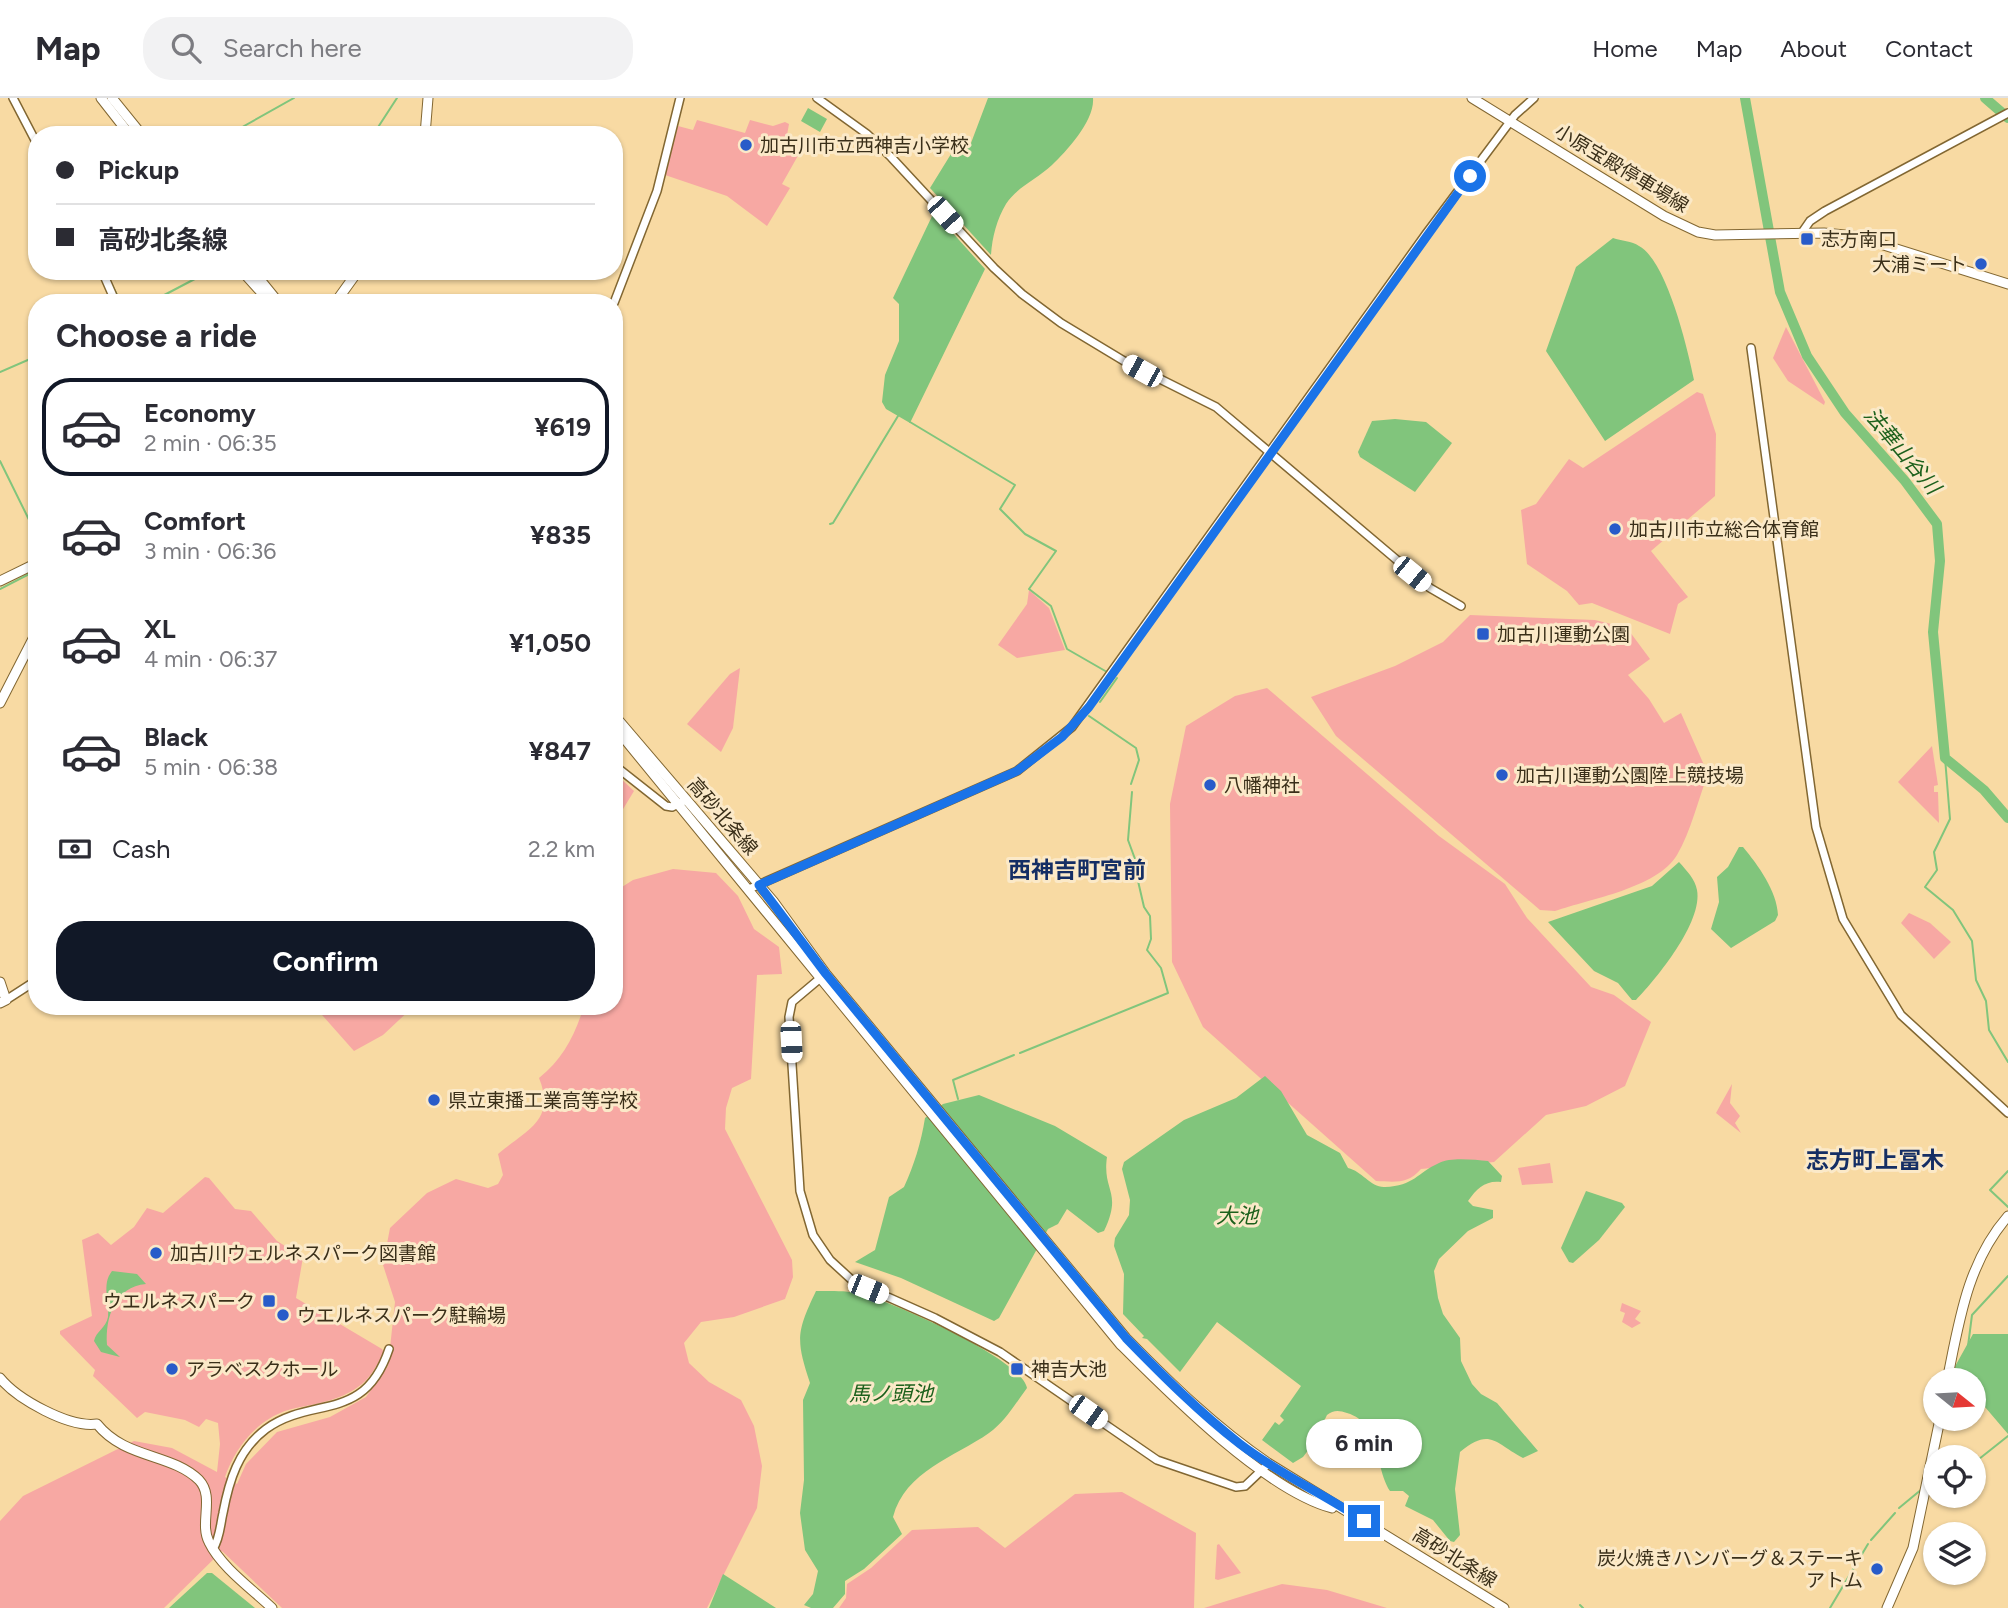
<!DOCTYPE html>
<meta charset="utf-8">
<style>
body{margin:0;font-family:Figtree,"Noto Sans JP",sans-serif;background:#f2f2f3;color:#2b2b33;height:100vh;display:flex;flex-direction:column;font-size:26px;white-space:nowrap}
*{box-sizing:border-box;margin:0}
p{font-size:23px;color:#7c7c81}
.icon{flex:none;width:38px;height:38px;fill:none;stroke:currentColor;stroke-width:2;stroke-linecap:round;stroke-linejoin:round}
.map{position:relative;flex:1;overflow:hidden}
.side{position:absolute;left:28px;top:196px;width:595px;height:721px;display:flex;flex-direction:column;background:#fff;border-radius:28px;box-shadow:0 2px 5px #0004}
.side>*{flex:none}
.hud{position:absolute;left:28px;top:28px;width:595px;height:154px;border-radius:28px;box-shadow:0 2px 5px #0004;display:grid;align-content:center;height:154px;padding:0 28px;background:#fff}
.needle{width:46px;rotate:108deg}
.controls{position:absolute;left:1923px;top:1270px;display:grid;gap:14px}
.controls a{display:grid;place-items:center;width:63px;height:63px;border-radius:50%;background:#fff;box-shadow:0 2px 5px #0004;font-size:35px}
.end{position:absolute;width:32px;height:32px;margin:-16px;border:9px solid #1a73e8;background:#fff;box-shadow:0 0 0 4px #fff}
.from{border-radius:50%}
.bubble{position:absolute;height:49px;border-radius:24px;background:#fff;box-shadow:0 2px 5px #0004;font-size:23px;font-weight:700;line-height:49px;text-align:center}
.car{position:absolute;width:21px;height:42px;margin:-21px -10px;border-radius:9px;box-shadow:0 0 5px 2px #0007;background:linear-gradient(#fff 24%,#345 0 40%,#fff 0 76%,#345 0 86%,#fff 0)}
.hud b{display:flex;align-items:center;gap:24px;height:66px;font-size:26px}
.hud b+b{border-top:2px solid #e1e1e2}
.hud i{width:18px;height:18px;background:#2b2b33}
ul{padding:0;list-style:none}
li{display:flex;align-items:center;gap:21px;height:98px;margin:0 14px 10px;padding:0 14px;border:4px solid transparent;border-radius:28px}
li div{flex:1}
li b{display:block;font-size:26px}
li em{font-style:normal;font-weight:700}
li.on{border-color:#111827}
li>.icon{width:63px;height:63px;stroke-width:1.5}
h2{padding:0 28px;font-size:32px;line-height:84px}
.pay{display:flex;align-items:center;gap:18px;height:77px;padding:0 28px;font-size:26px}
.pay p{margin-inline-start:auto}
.cta{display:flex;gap:14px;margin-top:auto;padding:14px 28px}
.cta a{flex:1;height:80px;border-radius:28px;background:#111827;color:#fff;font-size:28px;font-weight:700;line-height:80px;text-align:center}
header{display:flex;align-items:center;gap:42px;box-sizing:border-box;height:98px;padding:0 35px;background:#fff;border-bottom:2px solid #e1e1e2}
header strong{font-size:33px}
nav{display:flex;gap:38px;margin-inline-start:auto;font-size:24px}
.search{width:490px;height:63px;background:#f2f2f3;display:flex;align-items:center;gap:18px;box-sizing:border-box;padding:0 24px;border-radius:28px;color:#7c7c81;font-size:26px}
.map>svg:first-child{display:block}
.green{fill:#f7a8a3}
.water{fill:#81c57c}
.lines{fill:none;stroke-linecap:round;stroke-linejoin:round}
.stream{stroke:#81c57c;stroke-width:2}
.river{stroke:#81c57c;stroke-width:10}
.minor-casing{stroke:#826732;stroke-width:10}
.major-casing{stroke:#826732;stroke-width:11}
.minor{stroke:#fff;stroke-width:7}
.major{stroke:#fff;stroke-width:9}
.route{stroke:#1a73e8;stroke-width:9}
.poi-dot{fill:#285bc9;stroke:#fbe9c8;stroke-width:2.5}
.labels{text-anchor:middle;stroke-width:6;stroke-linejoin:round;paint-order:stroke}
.poi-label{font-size:19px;fill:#3a2f19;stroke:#fbe9c8;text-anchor:start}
.street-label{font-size:19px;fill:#3a2f19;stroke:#fbe9c8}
.water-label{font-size:21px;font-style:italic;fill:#1d611c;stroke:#fbe9c8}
.quarter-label{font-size:23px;font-weight:bold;fill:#152e64;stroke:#fbe9c8}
</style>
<header>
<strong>Map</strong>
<div class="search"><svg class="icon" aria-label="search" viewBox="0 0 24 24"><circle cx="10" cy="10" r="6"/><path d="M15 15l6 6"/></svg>Search here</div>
<nav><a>Home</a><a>Map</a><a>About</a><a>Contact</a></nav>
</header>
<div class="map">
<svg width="2008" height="1510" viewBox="0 0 2008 1510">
<rect width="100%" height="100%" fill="#f8daa3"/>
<!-- green -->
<g class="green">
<path d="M697,22L745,35L750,22L773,28L785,24L789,26L787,37L804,47L782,86L790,90L767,128L727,98L665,77L678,28L693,32Z"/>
<path d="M1786,229L1825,304L1824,307L1788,283L1773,260Z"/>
<path d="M1697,294L1703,296L1716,336L1715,398L1651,453L1688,499L1678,506L1670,536L1592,505L1579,507L1567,493L1527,466L1521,412L1536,406L1569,361L1583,370Z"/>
<path d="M1029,492L1049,510L1065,552L1017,560L998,547L1027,506Z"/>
<path d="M1470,517L1595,522L1627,530L1650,561L1628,577L1649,601L1664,625L1681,615L1708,676C1698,702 1691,733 1677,757C1657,790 1590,801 1555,813L1540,812L1336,638L1311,599L1395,568L1443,544Z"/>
<path d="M740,570L733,630L721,654L687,626L730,576Z"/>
<path d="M1267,590L1439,738L1505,786L1527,820L1591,889L1614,897L1651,924L1625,988L1586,1008L1546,1017L1494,1064L1421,1071C1408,1086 1396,1084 1376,1083L1203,929L1172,864L1170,706L1186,628L1235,598Z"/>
<path d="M1932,648L1938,687L1934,688V694H1938L1939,725L1898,684Z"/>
<path d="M617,677L634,693L614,726V681Z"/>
<path d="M673,771L716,775L738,798L754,831L779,849L782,876L757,877L751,981L732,990L726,1010L725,1031L792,1162L793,1179L785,1201L734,1219L701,1224L684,1245L689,1265L709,1284L741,1302L754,1328L762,1368L757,1410L707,1510H282L222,1453L164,1510H0V1423L23,1398L134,1343L172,1350L217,1374L220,1346L218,1325L206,1321L199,1329L185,1322L145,1314L137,1320L93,1278L95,1272L60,1236V1233L92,1218L82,1142L98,1135L111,1147L134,1129L147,1110L163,1115L205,1079L209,1080L235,1111L251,1113L277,1143L303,1159L296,1200L382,1251L384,1255C377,1266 372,1278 362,1286C342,1302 320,1305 296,1310C261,1317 236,1347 225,1379L237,1386L246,1366L277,1334L330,1319L366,1299L388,1268L395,1204L383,1167L390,1130L427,1095L456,1081L488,1090L498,1086L503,1077L498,1056C528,1031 556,1022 539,980C563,961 575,937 584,908H614V794L633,782Z"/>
<path d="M1909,815L1930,825L1951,844L1934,861L1901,825Z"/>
<path d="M309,908H414L383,937L354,953L315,909Z"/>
<path d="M1732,986L1730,1005L1740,1018L1735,1025L1741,1035L1716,1015Z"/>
<path d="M1550,1065L1553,1085L1522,1087L1518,1070Z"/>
<path d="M1622,1205L1641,1213L1635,1221L1641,1225L1632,1230L1622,1224L1625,1215L1620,1213Z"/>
<path d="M1122,1394L1196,1435L1194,1510H839L846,1500L847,1486L871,1470L912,1432L978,1429L1005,1450L1075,1396Z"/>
<path d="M1219,1446L1241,1475L1218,1482L1215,1481L1217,1447Z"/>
<path d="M1282,1486L1327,1492L1387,1510H1204Z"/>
</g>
<!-- water -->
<g class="water">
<path d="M988,0H1093C1095,22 1067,53 1052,67C1037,81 1017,89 1006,106C997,121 992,139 991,157L930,90L951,56L971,45Z"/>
<path d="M808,10L827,21L820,34L801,23Z"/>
<path d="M934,114L985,171L910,325L886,311L882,304L885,277L899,243V206L893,200Z"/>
<path d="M1613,140C1621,143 1632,143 1639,148C1667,163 1688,252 1694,282L1605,343L1546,253L1576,169Z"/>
<path d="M1395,321L1426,324L1452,345L1415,394L1360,359L1358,354L1372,323Z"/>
<path d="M1739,749H1743C1758,767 1777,793 1778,817L1775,823L1731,850L1711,831L1719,804L1717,779L1728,769Z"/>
<path d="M1679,764C1687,773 1695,781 1697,792C1703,824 1657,880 1636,902H1632L1618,885L1594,873L1548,824L1652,788Z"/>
<path d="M1265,978L1281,993L1307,1037L1340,1055L1348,1070C1362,1073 1371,1090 1385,1089C1414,1088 1417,1075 1439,1065C1451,1059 1474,1062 1488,1063L1502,1078L1501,1084C1486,1082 1477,1090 1468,1103L1473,1108L1493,1112V1120L1468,1133L1439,1161L1434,1173L1438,1200L1443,1216L1460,1240L1461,1263L1472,1286L1481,1296L1497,1305L1538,1353L1523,1360C1495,1345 1490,1329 1460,1354L1455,1391L1460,1437L1454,1444L1450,1443L1433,1422L1405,1408L1409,1398L1403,1393H1390C1373,1366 1383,1326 1347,1315C1339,1312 1333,1312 1327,1317L1313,1346L1303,1359L1293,1365L1262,1342L1275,1324L1279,1327L1284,1322L1280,1318L1301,1288L1217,1224L1180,1274L1147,1241L1142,1240L1144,1238L1123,1216L1124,1176L1114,1148L1115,1140L1129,1117L1130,1102L1122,1071L1124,1064L1184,1022L1236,1000Z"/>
<path d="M979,997L1055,1028L1107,1059C1102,1094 1123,1093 1104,1133L1098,1135L1067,1111L1058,1126L1048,1131L999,1220L994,1223L901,1180L855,1164L875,1152L889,1099L904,1089C914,1067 921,1045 925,1020L943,1006Z"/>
<path d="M1586,1093L1622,1105L1625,1109L1599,1142L1573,1165L1569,1164L1561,1150Z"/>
<path d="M112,1173L137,1176L146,1186C115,1189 105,1219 107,1247L120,1259L101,1254L94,1243C96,1233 106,1230 108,1219C110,1203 101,1187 112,1173Z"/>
<path d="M816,1193C832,1193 849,1192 865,1197C894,1205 1022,1261 1027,1290C1015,1306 1005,1324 989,1335C955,1359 905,1373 893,1419L902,1436L864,1471L845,1483V1496L833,1510H811L804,1507L813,1496L818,1473L805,1452L800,1415L804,1382L803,1302L810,1285C796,1242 796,1235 816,1193Z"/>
<path d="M1973,1236H2008V1336L1985,1309L1974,1302V1283H1957L1953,1272Z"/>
<path d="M207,1475H212L255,1510H169Z"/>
<path d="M723,1476L776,1510H709Z"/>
</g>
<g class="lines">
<!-- stream -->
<g class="stream">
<path d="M228,37L294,0"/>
<path d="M373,37L397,0"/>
<path d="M112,187L121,205"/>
<path d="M149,205L210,173"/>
<path d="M0,274L37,258"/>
<path d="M910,324L1015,387L1000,411L1025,436L1056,453L1029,491L1051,508L1067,551L1107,574"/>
<path d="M0,363L37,438"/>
<path d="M830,426L833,425L898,318"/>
<path d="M0,491L37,472"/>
<path d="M1100,604L1117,580"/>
<path d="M1089,618L1136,650L1139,662L1131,686"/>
<path d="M1945,660L1950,721L1934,754L1937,772L1925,789L1953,812L1972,843L1976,882L1986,903L1989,932L2008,964"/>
<path d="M1020,955L1168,895L1161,870L1147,852L1151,841L1150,818L1144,809L1138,783V769L1128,742L1132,694"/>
<path d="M958,1001L953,982L1014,957"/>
<path d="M2008,1073L1990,1092L2008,1109"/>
<path d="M1968,1248L1972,1217L2008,1178"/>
<path d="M1974,1365L2008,1338"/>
<path d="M1899,1410L1922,1391"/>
<path d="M1871,1442L1895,1415"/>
<path d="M1580,1507L1583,1510"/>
<path d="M1830,1510L1868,1446"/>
</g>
<!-- river -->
<g class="river">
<path d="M1745,0L1780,194L1807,258L1845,315L1905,383L1937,426L1940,463L1933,534L1945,660L1984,692L2008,720"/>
<path d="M1985,0L2008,20"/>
</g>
<!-- minor casing -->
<g class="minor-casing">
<g id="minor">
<path d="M13,0L37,46"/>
<path d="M817,0L867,36L891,59L994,170L1022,196L1061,225L1124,263L1216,309L1430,490L1461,508"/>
<path d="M1801,136L1810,123L1825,113L2008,15"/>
<path d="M102,173L116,205"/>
<path d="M614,205L657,93L680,0"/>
<path d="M1751,250L1816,729L1843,821L1901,917L2008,1015"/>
<path d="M614,667L666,708L672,709L686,702"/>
<path d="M749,791L1017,673L1072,629L1426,136L1515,17L1534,0"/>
<path d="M824,877L792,904L789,919L800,1093L813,1137L830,1162L854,1184L935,1220L1000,1254L1157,1362L1236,1389L1245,1388L1265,1369"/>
<path d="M6,902L37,882"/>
<path d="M213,1451C220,1440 220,1428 223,1415C229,1383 238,1352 266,1331C313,1297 364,1326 389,1251"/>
</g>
</g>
<!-- major casing -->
<g class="major-casing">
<g id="major">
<path d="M101,0L130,37"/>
<path d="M112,0L142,37"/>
<path d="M1472,0L1664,118L1698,134L1715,137L1824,135L1855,138L2008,186"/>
<path d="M425,37L428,0"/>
<path d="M242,173L271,205"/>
<path d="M253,173L279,205"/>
<path d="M335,205L358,173"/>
<path d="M0,483L37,465"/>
<path d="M0,605L37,533"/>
<path d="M614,617L773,803L826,876L1126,1240C1170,1285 1215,1329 1268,1365L1504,1510"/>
<path d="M614,628L1120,1246C1170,1296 1265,1392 1332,1410"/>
<path d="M0,884L6,902L0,905"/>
<path d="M0,1280C17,1301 69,1330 97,1326C125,1361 171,1355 199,1382C215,1399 199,1425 209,1444C221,1469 252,1491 272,1510"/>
<path d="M1947,1283C1959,1224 1967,1165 2008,1118"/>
<path d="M1887,1510L1913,1450L1940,1321"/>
</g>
</g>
<!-- minor -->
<use href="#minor" class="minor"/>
<!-- major -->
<use href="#major" class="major"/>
</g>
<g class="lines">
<!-- route -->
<path class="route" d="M1364,1423C1324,1396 1279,1376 1240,1346C1199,1314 1162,1277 1126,1240L826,876L759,787L1017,673L1062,639L1089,609L1470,78"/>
</g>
<!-- markers -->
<g class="poi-dot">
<circle cx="746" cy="47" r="7"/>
<rect x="1800" y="134" width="14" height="14" rx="3.5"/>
<circle cx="1981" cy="166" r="7"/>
<circle cx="1615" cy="431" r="7"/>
<rect x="1476" y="529" width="14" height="14" rx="3.5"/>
<circle cx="1502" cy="677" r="7"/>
<circle cx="1210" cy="687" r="7"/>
<circle cx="434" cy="1002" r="7"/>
<circle cx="156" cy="1155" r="7"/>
<rect x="262" y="1196" width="14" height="14" rx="3.5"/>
<circle cx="283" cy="1217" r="7"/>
<circle cx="172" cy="1271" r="7"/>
<rect x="1010" y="1264" width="14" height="14" rx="3.5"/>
<circle cx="1877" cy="1471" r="7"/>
</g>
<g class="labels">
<!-- poi labels -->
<g class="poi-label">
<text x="760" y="54">加古川市立西神吉小学校</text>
<text x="1821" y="148">志方南口</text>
<text x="1967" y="173" text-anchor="end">大浦ミート</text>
<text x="1629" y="438">加古川市立総合体育館</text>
<text x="1497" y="543">加古川運動公園</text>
<text x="1516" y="684">加古川運動公園陸上競技場</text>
<text x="1224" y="694">八幡神社</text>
<text x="448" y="1009">県立東播工業高等学校</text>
<text x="170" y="1162">加古川ウェルネスパーク図書館</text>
<text x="255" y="1210" text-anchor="end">ウエルネスパーク</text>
<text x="297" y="1224">ウエルネスパーク駐輪場</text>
<text x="186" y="1278">アラベスクホール</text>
<text x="1031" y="1278">神吉大池</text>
<text x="1863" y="1467" text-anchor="end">炭火焼きハンバーグ＆ステーキ<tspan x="1863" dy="22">アトム</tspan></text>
</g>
<!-- street labels -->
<g class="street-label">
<text transform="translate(1622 70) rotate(31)" y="7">小原宝殿停車場線</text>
<text transform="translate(723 718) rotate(49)" y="7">高砂北条線</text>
<text transform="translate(1455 1459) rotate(32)" y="7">高砂北条線</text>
</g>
<!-- water labels -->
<g class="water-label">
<text transform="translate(1902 353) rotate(50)" y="7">法華山谷川</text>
<text x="1237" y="1125">大池</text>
<text x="891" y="1303">馬ノ頭池</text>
</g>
<!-- quarter labels -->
<g class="quarter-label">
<text x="1077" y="780">西神吉町宮前</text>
<text x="1875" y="1070">志方町上冨木</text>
</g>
</g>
</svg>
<div class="controls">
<a><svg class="needle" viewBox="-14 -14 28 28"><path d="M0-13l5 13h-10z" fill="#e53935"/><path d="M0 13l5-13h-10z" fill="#7c7c81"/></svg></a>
<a><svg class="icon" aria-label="locate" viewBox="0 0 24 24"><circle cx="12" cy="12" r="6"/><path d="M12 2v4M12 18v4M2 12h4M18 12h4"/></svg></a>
<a><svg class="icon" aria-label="layers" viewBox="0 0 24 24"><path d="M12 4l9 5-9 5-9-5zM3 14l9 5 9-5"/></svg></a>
</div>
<i class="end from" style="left:1470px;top:78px"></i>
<i class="end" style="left:1364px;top:1423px"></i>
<div class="bubble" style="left:1306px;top:1321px;width:116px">6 min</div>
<i class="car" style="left:945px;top:117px;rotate:138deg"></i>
<i class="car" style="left:1142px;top:273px;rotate:299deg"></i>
<i class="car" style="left:1412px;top:476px;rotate:129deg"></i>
<i class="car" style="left:791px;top:944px;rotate:177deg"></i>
<i class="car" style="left:868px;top:1191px;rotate:112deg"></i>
<i class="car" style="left:1088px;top:1314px;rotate:125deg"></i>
<div class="hud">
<b><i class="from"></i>Pickup</b>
<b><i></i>高砂北条線</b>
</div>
<section class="side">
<h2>Choose a ride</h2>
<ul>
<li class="on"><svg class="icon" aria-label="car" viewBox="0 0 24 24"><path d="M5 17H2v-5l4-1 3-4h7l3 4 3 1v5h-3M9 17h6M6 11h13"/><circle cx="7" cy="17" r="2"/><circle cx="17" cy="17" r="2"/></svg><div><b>Economy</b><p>2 min · 06:35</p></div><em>¥619</em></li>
<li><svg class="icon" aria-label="car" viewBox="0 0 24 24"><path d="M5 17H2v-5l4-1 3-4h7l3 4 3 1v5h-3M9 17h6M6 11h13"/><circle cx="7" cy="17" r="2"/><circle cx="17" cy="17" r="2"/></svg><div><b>Comfort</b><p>3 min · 06:36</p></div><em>¥835</em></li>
<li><svg class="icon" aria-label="car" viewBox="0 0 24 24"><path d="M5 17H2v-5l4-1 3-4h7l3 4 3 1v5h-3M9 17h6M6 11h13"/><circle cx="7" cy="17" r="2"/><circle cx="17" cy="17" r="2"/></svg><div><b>XL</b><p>4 min · 06:37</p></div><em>¥1,050</em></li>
<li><svg class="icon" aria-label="car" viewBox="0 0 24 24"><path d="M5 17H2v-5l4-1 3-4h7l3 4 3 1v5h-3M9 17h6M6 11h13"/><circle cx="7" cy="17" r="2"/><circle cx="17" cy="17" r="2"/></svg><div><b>Black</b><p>5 min · 06:38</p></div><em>¥847</em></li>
</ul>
<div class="pay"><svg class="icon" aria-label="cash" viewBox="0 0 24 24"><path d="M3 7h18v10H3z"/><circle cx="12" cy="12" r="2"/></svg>Cash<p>2.2 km</p></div>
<div class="cta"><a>Confirm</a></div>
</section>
</div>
